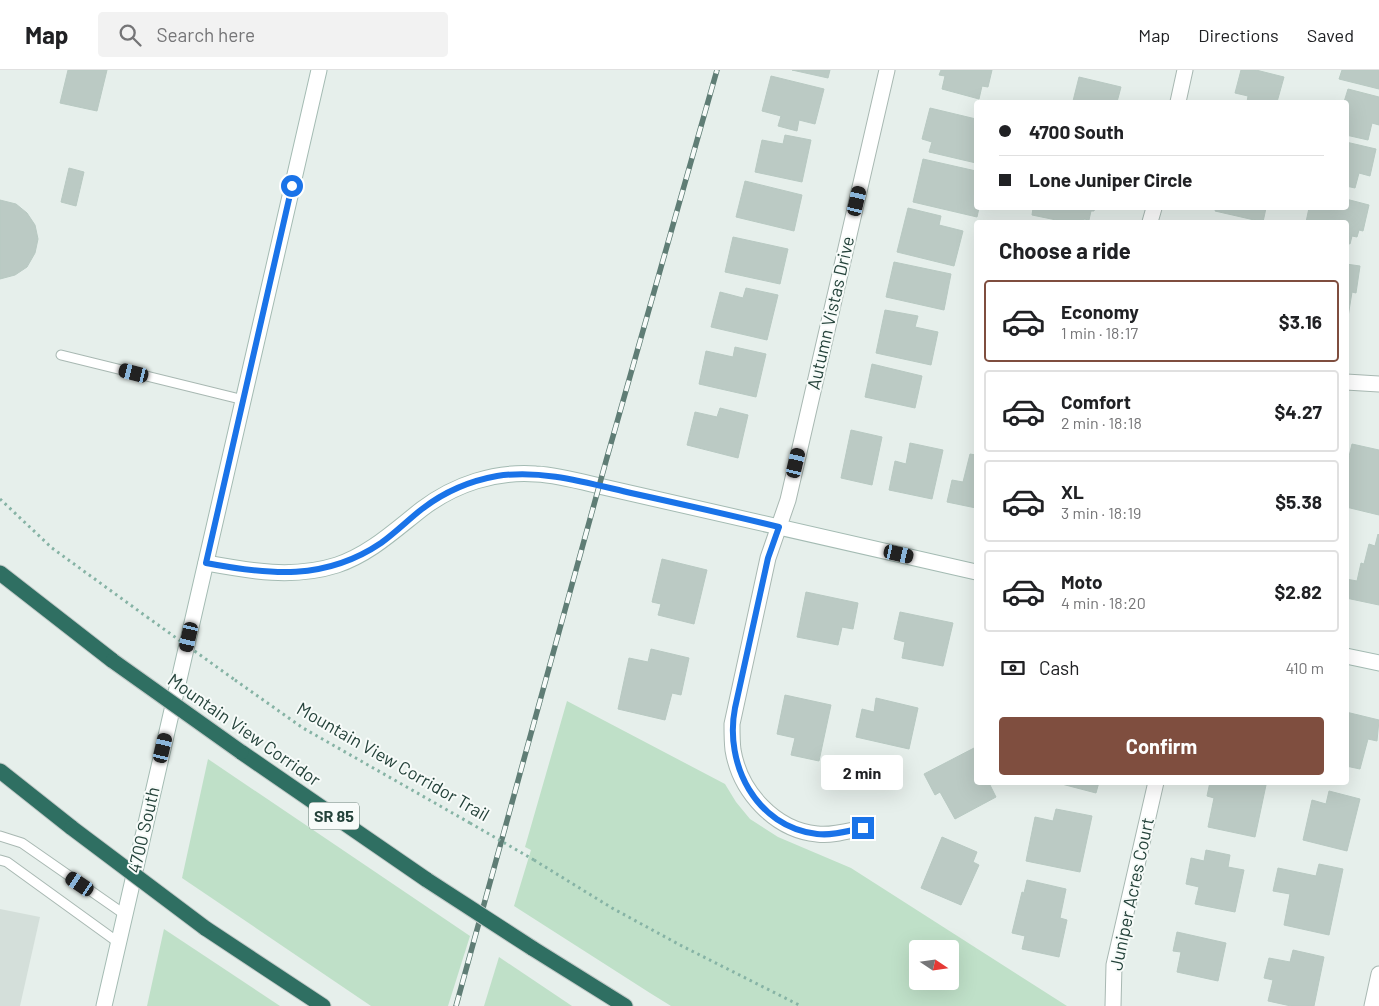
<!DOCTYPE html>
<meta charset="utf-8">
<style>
body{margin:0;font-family:Barlow,sans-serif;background:#f2f2f2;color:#202124;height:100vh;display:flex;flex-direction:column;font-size:19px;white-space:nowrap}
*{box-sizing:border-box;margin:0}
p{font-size:16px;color:#757577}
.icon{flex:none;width:28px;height:28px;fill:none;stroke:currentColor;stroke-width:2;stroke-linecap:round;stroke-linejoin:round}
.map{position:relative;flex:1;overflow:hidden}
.details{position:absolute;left:974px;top:150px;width:375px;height:565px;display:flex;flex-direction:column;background:#fff;border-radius:5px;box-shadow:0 5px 20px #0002}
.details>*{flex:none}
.top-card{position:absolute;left:974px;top:30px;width:375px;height:110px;border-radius:5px;box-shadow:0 5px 20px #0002;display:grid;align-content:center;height:110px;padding:0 25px;background:#fff}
.needle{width:32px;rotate:103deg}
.buttons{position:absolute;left:909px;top:870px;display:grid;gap:10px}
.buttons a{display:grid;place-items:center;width:50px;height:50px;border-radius:5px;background:#fff;box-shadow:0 5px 20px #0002;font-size:25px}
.end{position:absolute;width:22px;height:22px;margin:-11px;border:6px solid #1a73e8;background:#fff;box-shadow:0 0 0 2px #fff}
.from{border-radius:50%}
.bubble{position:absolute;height:35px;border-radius:5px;background:#fff;box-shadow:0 5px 20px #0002;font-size:16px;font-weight:700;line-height:35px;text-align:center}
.car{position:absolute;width:15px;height:30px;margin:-15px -8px;border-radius:6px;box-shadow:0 0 4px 1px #0007;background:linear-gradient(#222 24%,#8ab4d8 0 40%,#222 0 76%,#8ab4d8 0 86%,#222 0)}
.top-card b{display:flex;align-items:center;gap:18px;height:48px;font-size:19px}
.top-card b+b{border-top:1px solid #e0e0e0}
.top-card i{width:12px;height:12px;background:#202124}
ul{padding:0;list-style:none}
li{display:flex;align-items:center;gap:15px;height:82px;margin:0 10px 8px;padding:0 15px;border:2px solid #e0e0e0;border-radius:5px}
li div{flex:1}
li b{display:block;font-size:19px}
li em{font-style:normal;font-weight:700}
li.active{border-color:#7f4e3f}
li>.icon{width:45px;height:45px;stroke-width:1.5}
h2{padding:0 25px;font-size:22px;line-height:60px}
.pay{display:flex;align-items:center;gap:12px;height:55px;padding:0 25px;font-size:19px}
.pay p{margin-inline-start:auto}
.cta{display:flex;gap:10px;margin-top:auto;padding:10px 25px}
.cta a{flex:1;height:58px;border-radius:5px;background:#7f4e3f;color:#fff;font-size:20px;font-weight:700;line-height:58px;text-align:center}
header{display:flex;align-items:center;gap:30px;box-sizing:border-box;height:70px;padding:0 25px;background:#fff;border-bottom:1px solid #e0e0e0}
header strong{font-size:24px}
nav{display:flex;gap:28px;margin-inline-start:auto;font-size:18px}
.search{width:350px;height:45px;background:#f2f2f2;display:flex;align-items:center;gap:12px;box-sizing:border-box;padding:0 18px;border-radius:5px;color:#757577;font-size:19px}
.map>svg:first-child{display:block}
.built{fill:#d4dfda}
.green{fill:#bfe0c8;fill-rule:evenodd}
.building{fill:#bbcac4;stroke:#b8c9c2}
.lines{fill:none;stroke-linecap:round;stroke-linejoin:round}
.lane-casing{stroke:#a8b8b2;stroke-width:11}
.street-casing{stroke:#a8b8b2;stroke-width:17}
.secondary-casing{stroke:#a4bbb3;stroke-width:17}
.highway-casing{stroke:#c2cac8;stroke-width:17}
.path{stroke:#86b3a5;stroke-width:3;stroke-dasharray:2.5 4;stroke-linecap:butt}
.lane{stroke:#fff;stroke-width:9}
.street{stroke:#fff;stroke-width:15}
.secondary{stroke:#fff;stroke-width:15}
.highway{stroke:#2f6f62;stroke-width:15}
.rail-casing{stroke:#5f7d75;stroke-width:5.5}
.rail{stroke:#f7fbf9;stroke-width:4;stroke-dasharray:11;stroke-linecap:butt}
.highway-bridge-casing{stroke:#c2cac8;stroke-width:17;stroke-linecap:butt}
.path-bridge{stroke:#86b3a5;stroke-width:3;stroke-dasharray:2.5 4;stroke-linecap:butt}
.highway-bridge{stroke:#2f6f62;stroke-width:15}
.route{stroke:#1a73e8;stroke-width:6}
.labels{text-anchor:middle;stroke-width:4;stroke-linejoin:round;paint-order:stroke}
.shield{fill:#f7fbf9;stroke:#637a73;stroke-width:1}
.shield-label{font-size:16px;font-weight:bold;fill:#24423a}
.street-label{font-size:18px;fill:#24423a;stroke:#f7fbf9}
</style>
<header>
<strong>Map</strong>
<div class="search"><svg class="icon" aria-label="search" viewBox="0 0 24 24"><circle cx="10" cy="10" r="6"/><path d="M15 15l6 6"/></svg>Search here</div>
<nav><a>Map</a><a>Directions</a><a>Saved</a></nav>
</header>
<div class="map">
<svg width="1379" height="936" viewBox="0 0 1379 936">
<rect width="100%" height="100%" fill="#e6efeb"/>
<!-- built -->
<path class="built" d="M0,839L40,847L20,936H0Z"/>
<!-- green -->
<g class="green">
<path d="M567,631L725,714L736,732L750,749L778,767L851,798L1067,936H671L650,923L514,836L531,780L525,777ZM918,879H950V911H918Z"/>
<path d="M208,689L470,866L448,936H371L182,808Z"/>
<path d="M164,859L280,936H147Z"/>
<path d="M499,887L572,936H484Z"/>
</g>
<!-- building -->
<g class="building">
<path d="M68,0H107L97,41L60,33Z"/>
<path d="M792,0H830L828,8Z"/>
<path d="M941,0H992L988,17L982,16L979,29L942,19L945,6L939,5Z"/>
<path d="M1241,0H1256L1284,7L1277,32H1247L1248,26L1235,23Z"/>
<path d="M1342,0H1379V19L1339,9Z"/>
<path d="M771,6L824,19L815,54L799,50L797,61L778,56L781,46L762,41Z"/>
<path d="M1079,7L1121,17L1117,32H1075L1073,31Z"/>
<path d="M1348,19L1379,27V55L1372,53L1368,70L1346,65V32H1344Z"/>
<path d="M930,38L976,49V93L929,82L932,72L922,69Z"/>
<path d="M785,65L811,70L802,112L755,102L762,70L783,74Z"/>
<path d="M1346,72L1376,79L1370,106L1359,103L1355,118L1346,116Z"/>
<path d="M923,89L976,101V138H979L977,147L913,132Z"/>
<path d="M69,98L84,102L76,136L61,132Z"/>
<path d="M745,111L802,125L794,161L736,147Z"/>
<path d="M1346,129L1369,135L1363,161L1359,160L1357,167L1352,166L1350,174L1346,173V152H1306L1309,138H1346Z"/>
<path d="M0,130L16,134L27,143L35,155L38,169L35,183L27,197L15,205L0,209Z"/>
<path d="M908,138L941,146L939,155L963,161L954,196L897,182Z"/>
<path d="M1033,138H1095L1094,141H1091L1089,150L1084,149L1083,152H1066L1032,145Z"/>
<path d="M1216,138H1266L1263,152L1215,141Z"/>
<path d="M733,167L788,179L780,214L725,202Z"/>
<path d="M894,192L951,204L944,240L886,227Z"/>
<path d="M1346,194L1360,196L1356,223L1352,222L1348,247L1346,246Z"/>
<path d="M746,218L778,225L767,270L711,257L720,222L743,228Z"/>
<path d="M885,240L918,246L915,257L938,262L931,295L876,283Z"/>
<path d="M735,277L766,284L756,327L699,314L706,281L733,287Z"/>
<path d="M872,294L922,306L915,338L865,327Z"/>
<path d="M720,338L748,345L738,388L687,375L695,342L717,347Z"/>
<path d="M851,360L882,367L872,415L841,408Z"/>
<path d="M910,373L943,380L932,429L889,420L895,391L906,394Z"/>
<path d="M1352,374L1379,380V445L1346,437V399Z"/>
<path d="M970,384L976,385V438L947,432L952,410L963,412Z"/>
<path d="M1378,464L1379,465V535L1346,528V509L1357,511L1361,493L1364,494L1369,474L1375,476Z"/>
<path d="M662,489L707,500L694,554L658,545L661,534L652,532Z"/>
<path d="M806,522L858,533L853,559L842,557L838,575L797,567Z"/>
<path d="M900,542L953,553L943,596L902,588L905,572L894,569Z"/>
<path d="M651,579L689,588L681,625L672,623L665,650L618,639L629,588L648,592Z"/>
<path d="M785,625L831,635L819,691L791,685L795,668L777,664Z"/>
<path d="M876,628L918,638L909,679L856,667L862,639L874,642Z"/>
<path d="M1346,642L1379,650L1377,671L1368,669L1360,699L1346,696Z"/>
<path d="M976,677V712H991L989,713L996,727L955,749L940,722L935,725L924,704Z"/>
<path d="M1054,712H1099L1096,723Z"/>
<path d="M1210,712H1256L1266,715L1255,767L1208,757L1214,728L1207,726Z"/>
<path d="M1329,721L1360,729L1347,781L1303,770L1312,730L1326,734Z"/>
<path d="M1056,739L1092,746L1080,802L1026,791L1035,747L1053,751Z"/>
<path d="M942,767L977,782L973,792L979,795L961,835L921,818Z"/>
<path d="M1206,780L1230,785L1228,797L1244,800L1235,842L1195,834L1199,817L1186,814L1191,788L1204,791Z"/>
<path d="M1319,794L1343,799L1329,865L1284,855L1290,824L1273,821L1278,798L1316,806Z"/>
<path d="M1027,810L1066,819L1060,848L1067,850L1059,887L1022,879L1025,866L1012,863L1022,822L1024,823Z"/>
<path d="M1177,862L1226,873L1218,911L1177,902L1181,882L1173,881Z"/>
<path d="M1293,880L1324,887L1314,936H1291L1268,931L1273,910L1264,908L1269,888L1290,892Z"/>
</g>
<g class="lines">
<!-- lane casing -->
<g class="lane-casing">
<g id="lane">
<path d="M61,285L244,330"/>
<path d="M0,766L22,773L124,844"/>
<path d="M0,790L7,792L119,873"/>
</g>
</g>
<!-- street casing -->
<g class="street-casing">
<g id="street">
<path d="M1178,32L1185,0"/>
<path d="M1150,152L1154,138"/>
<path d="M1346,312L1379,314"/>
<path d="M863,758C848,761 832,766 817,764C775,760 740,722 733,680C732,672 732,663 732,654L768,488L788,430L887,0"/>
<path d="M1113,936L1114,895L1156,712"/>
<path d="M1372,936L1379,904"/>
</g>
</g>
<!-- secondary casing -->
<g class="secondary-casing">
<g id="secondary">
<path d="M206,493C250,501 293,509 337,495C370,484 395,460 422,439C455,414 495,401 536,404C557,405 579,411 599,416L976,502"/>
<path d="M1346,586L1379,593"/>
<path d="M104,936L319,0"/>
</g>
</g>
<!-- highway casing -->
<g class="highway-casing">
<g id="highway">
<path d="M0,503L113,591"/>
<path d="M241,682L427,810"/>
<path d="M0,701L72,758"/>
<path d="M205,858L323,936"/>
<path d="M532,878L625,936"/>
</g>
</g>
<!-- path -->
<g class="path">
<path d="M0,429L52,478L147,547"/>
<path d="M235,610L303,658L470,753"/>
<path d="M534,790L612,838L680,875L801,936"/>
</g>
<!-- lane -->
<use href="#lane" class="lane"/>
<!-- street -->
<use href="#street" class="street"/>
<!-- secondary -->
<use href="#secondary" class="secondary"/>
<!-- highway -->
<use href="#highway" class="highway"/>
<!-- rail casing -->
<g class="rail-casing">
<path id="rail" d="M456,936L606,391L717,0"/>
</g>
<!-- rail -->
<use href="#rail" class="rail"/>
<!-- highway-bridge casing -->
<g class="highway-bridge-casing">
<g id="highway-bridge">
<path d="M113,591L241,682"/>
<path d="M72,758L205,858"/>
<path d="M427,810L532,878"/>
</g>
</g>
<!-- path-bridge -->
<g class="path-bridge">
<path d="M147,547L235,610"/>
<path d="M470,753L534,790"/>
</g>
<!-- highway-bridge -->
<use href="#highway-bridge" class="highway-bridge"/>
</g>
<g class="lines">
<!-- route -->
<path class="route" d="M292,116L206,493C269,505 325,511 381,473C395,463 408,450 422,439C444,422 469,411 497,406C542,399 588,413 631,423C681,434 730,445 779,457L768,488L735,638C724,694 756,757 817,764C832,766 848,761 863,758"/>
</g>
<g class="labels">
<!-- shield labels -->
<rect class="shield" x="309" y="732.5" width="50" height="27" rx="4"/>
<g class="shield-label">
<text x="334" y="752">SR 85</text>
</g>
<!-- street labels -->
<g class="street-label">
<text transform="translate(831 243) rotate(-77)" y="6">Autumn Vistas Drive</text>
<text transform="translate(244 660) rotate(35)" y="6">Mountain View Corridor</text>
<text transform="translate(393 692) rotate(30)" y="6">Mountain View Corridor Trail</text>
<text transform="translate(144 760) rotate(-77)" y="6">4700 South</text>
<text transform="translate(1132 824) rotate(-78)" y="6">Juniper Acres Court</text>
</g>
</g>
</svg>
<div class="buttons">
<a><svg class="needle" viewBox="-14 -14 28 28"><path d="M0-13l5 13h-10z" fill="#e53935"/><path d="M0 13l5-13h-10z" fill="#757577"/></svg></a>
</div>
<i class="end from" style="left:292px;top:116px"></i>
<i class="end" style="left:863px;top:758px"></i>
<div class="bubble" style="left:821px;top:685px;width:82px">2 min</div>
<i class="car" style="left:857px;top:131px;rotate:13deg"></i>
<i class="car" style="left:134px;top:303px;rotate:284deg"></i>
<i class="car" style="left:796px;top:393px;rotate:13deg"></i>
<i class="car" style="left:899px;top:484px;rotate:103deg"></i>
<i class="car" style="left:189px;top:567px;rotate:193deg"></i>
<i class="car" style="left:163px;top:678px;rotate:13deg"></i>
<i class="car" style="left:80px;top:814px;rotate:304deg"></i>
<div class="top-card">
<b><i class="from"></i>4700 South</b>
<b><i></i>Lone Juniper Circle</b>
</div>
<section class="details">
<h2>Choose a ride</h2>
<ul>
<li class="active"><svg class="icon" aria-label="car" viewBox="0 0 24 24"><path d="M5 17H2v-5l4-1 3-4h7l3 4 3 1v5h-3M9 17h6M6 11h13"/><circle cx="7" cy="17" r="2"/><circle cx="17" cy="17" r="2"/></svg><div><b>Economy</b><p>1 min · 18:17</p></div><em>$3.16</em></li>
<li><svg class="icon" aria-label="car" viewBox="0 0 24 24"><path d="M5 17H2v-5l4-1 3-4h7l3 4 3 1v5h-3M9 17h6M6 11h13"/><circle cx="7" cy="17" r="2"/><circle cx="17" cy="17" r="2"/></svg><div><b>Comfort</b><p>2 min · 18:18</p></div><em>$4.27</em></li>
<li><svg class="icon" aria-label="car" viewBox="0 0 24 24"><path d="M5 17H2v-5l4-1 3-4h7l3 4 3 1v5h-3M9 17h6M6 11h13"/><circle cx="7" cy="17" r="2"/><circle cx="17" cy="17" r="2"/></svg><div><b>XL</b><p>3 min · 18:19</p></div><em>$5.38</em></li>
<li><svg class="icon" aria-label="car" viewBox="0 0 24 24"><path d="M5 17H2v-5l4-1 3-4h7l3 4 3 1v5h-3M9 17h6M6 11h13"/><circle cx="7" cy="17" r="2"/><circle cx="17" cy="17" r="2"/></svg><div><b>Moto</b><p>4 min · 18:20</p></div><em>$2.82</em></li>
</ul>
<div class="pay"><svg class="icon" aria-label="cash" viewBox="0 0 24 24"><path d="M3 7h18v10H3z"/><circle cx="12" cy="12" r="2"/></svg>Cash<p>410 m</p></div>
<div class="cta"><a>Confirm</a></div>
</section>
</div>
